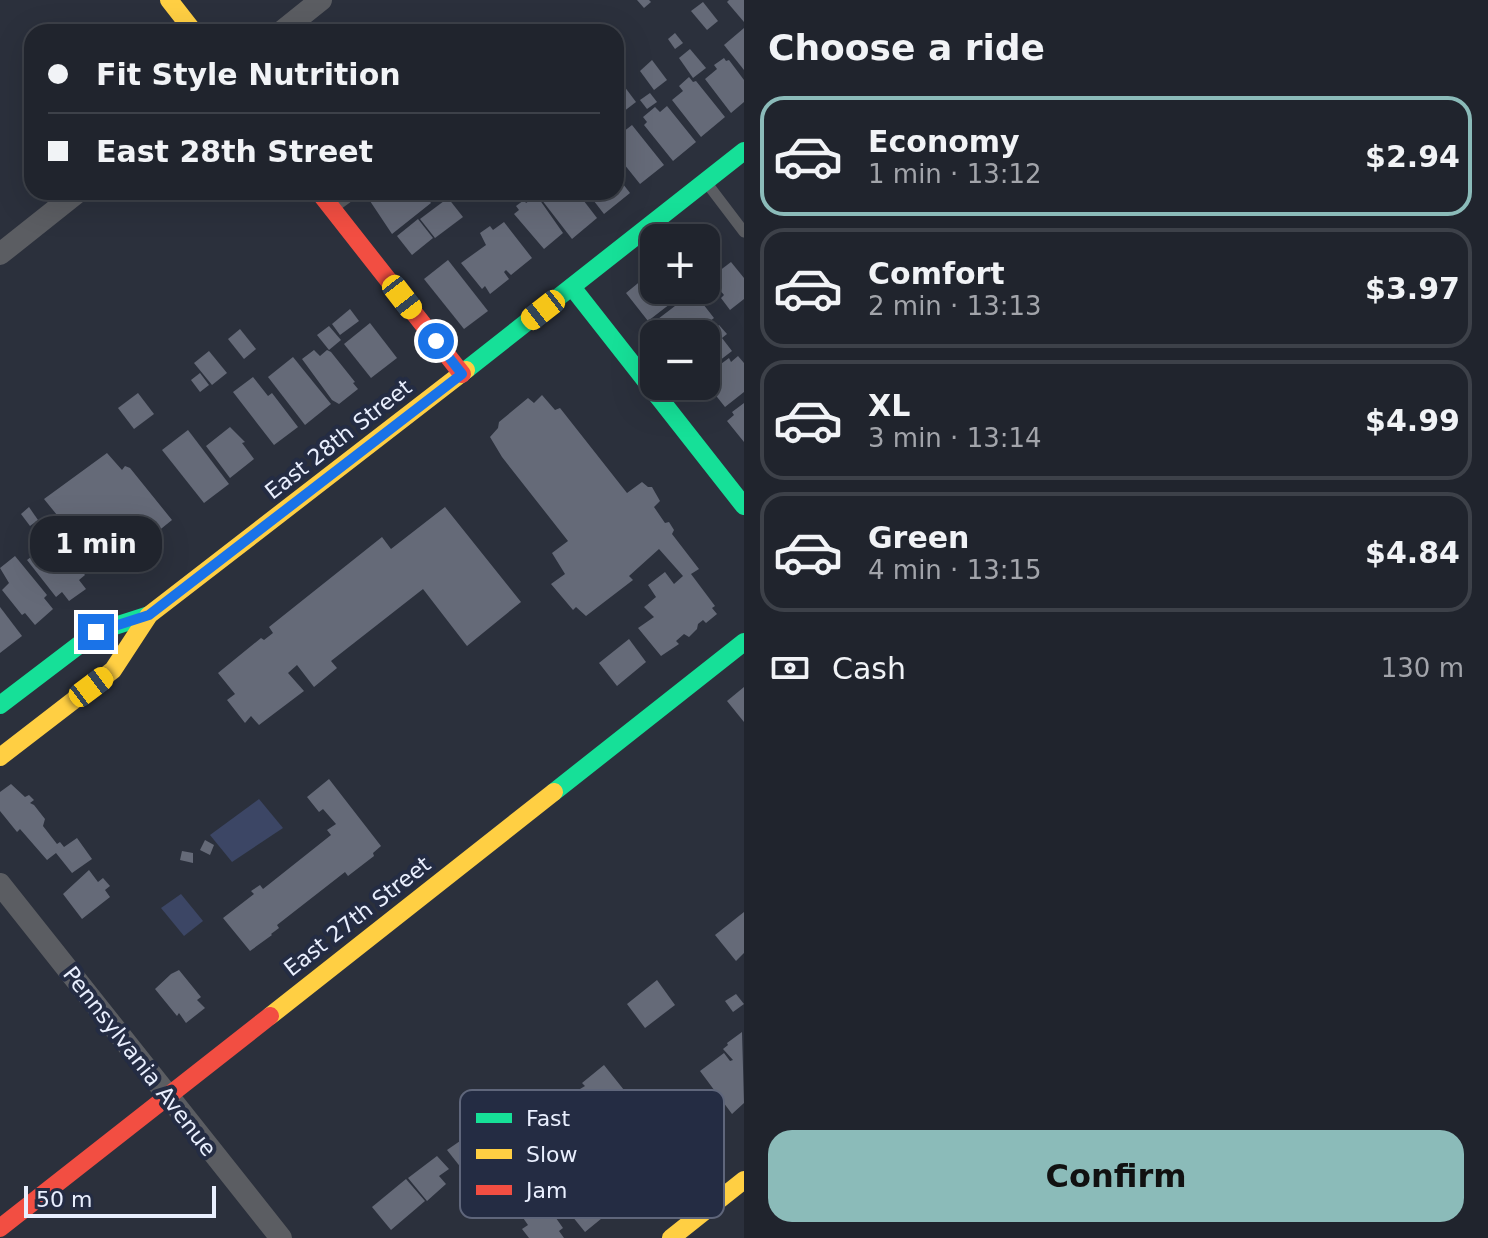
<!DOCTYPE html>
<meta charset="utf-8">
<style>
body{margin:0;font-family:"DejaVu Sans",sans-serif;background:#282c35;color:#f1f3f6;height:100vh;display:flex;flex-direction:column;font-size:30px;white-space:nowrap}
*{box-sizing:border-box;margin:0}
p{font-size:26px;color:#a2a4aa}
.icon{flex:none;width:44px;height:44px;fill:none;stroke:currentColor;stroke-width:2;stroke-linecap:round;stroke-linejoin:round}
.map{position:relative;flex:1;overflow:hidden}
.details{display:flex;flex-direction:column;background:#20242d;width:744px}
.details>*{flex:none}
.hud{position:absolute;left:24px;top:24px;width:600px;height:176px;border-radius:24px;box-shadow:0 8px 32px #0002,0 0 0 2px #3d4149;display:grid;align-content:center;height:176px;padding:0 24px;background:#20242d}
.controls{position:absolute;left:640px;top:224px;display:grid;gap:16px}
.controls a{display:grid;place-items:center;width:80px;height:80px;border-radius:16px;background:#20242d;box-shadow:0 8px 32px #0002,0 0 0 2px #3d4149;font-size:40px}
.scale{position:absolute;left:24px;bottom:20px;width:192px;box-sizing:border-box;padding-left:8px;border:4px solid #e9effe;border-top:0;font-size:22px;line-height:28px;white-space:nowrap;color:#e9effe;-webkit-text-stroke:6px #242c43;paint-order:stroke}
.end{position:absolute;width:36px;height:36px;margin:-18px;border:10px solid #1a73e8;background:#fff;box-shadow:0 0 0 4px #fff}
.from{border-radius:50%}
.bubble{position:absolute;height:56px;border-radius:24px;background:#20242d;box-shadow:0 8px 32px #0002,0 0 0 2px #3d4149;font-size:26px;font-weight:700;line-height:56px;text-align:center}
.car{position:absolute;width:24px;height:48px;margin:-24px -12px;border-radius:10px;box-shadow:0 0 6px 2px #0007;background:linear-gradient(#f5c518 24%,#345 0 40%,#f5c518 0 76%,#345 0 86%,#f5c518 0)}
.hud b{display:flex;align-items:center;gap:28px;height:76px;font-size:30px}
.hud b+b{border-top:2px solid #3d4149}
.hud i{width:20px;height:20px;background:#f1f3f6}
ul{padding:0;list-style:none}
li{display:flex;align-items:center;gap:24px;height:120px;margin:0 16px 12px;padding:0 8px;border:4px solid #3d4149;border-radius:24px}
li div{flex:1}
li b{display:block;font-size:30px}
li em{font-style:normal;font-weight:700}
li.current{border-color:#8bbbb9}
li>.icon{width:72px;height:72px;stroke-width:1.5}
h2{padding:0 24px;font-size:36px;line-height:96px}
.pay{display:flex;align-items:center;gap:20px;height:88px;padding:0 24px;font-size:30px}
.pay p{margin-inline-start:auto}
.cta{display:flex;gap:16px;margin-top:auto;padding:16px 24px}
.cta a{flex:1;height:92px;border-radius:24px;background:#8bbbb9;color:#111;font-size:32px;font-weight:700;line-height:92px;text-align:center}
main{display:flex;flex:1;min-height:0}
.map>svg:first-child{display:block}
.green{fill:#3c4665}
.building{fill:#656a78}
.lines{fill:none;stroke-linecap:round;stroke-linejoin:round}
.lane{stroke:#5b5d62;stroke-width:11}
.street{stroke:#5b5d62;stroke-width:22}
.fast{stroke:#16e098;stroke-width:18}
.slow{stroke:#ffcf43;stroke-width:18}
.jam{stroke:#f24e42;stroke-width:18}
.route{stroke:#1a73e8;stroke-width:10}
.labels{text-anchor:middle;stroke-width:8;stroke-linejoin:round;paint-order:stroke}
.street-label{font-size:22px;fill:#e9effe;stroke:#242c43}
.key{fill:#242c43;stroke:#5f667b;stroke-width:2}
.key-label{font-size:22px;fill:#e9effe}
</style>
<main>
<div class="map">
<svg width="744" height="1238" viewBox="0 0 744 1238">
<rect width="100%" height="100%" fill="#2b303c"/>
<!-- green -->
<g class="green">
<path d="M259,799L283,828L232,862L210,835Z"/>
<path d="M181,894L203,921L184,936L161,908Z"/>
</g>
<!-- building -->
<g class="building">
<path d="M637,0H649L651,2L644,8Z"/>
<path d="M729,0H744V22L727,2Z"/>
<path d="M703,2L718,21L707,30L691,11Z"/>
<path d="M744,28V70L724,45Z"/>
<path d="M675,33L683,43L675,49L668,39Z"/>
<path d="M690,49L706,68L693,78L679,58Z"/>
<path d="M724,58L726,61L729,60L744,80V102L731,113L705,79L717,69L714,65Z"/>
<path d="M652,60L667,80L654,90L640,71Z"/>
<path d="M689,77L693,82L696,81L725,117L701,137L672,100L683,91L679,86Z"/>
<path d="M624,86L636,102L623,112L616,103V92Z"/>
<path d="M650,93L657,102L647,109L640,100Z"/>
<path d="M667,106L696,142L673,161L644,125L647,122L643,117L655,107L660,112Z"/>
<path d="M632,125L664,165L640,184L616,154V131L620,128L623,132Z"/>
<path d="M616,175L630,193L604,214L587,192H616Z"/>
<path d="M381,192L389,200L399,192H423L431,203L392,234L370,201Z"/>
<path d="M542,192H577L597,218L572,239L538,195Z"/>
<path d="M537,196L563,233L544,249L514,214L519,210L516,206L524,200L526,203Z"/>
<path d="M448,198L463,217L435,238L420,219Z"/>
<path d="M418,219L433,238L412,255L397,236Z"/>
<path d="M504,222L532,258L511,275L506,270L504,272L509,279L490,294L485,286L482,289L461,263L486,245L480,233L490,226L493,230Z"/>
<path d="M448,260L488,311L464,329L424,279Z"/>
<path d="M731,262L744,278V299L730,310L721,298L724,295L710,278Z"/>
<path d="M654,270V290H688L648,321L626,293Z"/>
<path d="M696,295L714,318L693,334H661L655,326L660,322L658,319L688,296L690,300Z"/>
<path d="M350,309L359,321L340,335L332,324Z"/>
<path d="M370,323L397,358L371,378L344,344Z"/>
<path d="M712,325L715,329L719,325L727,334L722,338L732,351L706,371V334H701Z"/>
<path d="M329,326L341,340L329,350L317,335Z"/>
<path d="M240,329L256,349L244,359L228,339Z"/>
<path d="M314,350L320,356L327,350L331,352L355,382L353,383L358,389L339,404L332,400L302,359Z"/>
<path d="M209,351L227,373L212,385L194,363Z"/>
<path d="M738,356L744,363V392L725,407L706,383V375L729,358L731,362Z"/>
<path d="M293,357L331,404L305,425L268,377Z"/>
<path d="M200,373L209,385L200,392L191,380Z"/>
<path d="M253,377L268,396L272,393L298,427L274,445L233,392Z"/>
<path d="M138,393L154,414L134,429L118,408Z"/>
<path d="M542,395L555,410L560,408L627,493L642,482L648,487H652L660,501L654,507L665,523L669,522L674,530L672,534L699,569L691,574L715,606L712,608L717,614L706,623L703,620L698,624L697,629L689,637L684,634L676,641L679,644L661,656L638,628L654,617L644,607L656,597L648,585L665,572L674,584L683,576L659,549L629,576L633,580L586,616L576,607L573,610L551,584L565,574L552,553L568,541L502,457L490,437L498,428L499,422L528,398L534,403Z"/>
<path d="M744,403V442L727,421L734,415L732,412Z"/>
<path d="M230,427L245,442L242,443L254,459L230,478L206,446Z"/>
<path d="M188,430L229,484L204,503L162,450Z"/>
<path d="M107,453L122,470L125,466L130,468L172,520L105,574L44,499Z"/>
<path d="M29,507L38,520L30,526L21,514Z"/>
<path d="M445,507L521,602L467,646L423,589L331,661L337,668L314,687L297,665L288,673L304,691L259,725L251,716L245,723L227,700L235,694L218,673L261,638L264,640L273,633L269,627L382,537L391,549Z"/>
<path d="M56,538L85,575L79,580L86,589L69,601L62,592L56,597L27,560Z"/>
<path d="M15,556L47,595L44,598L53,609L35,625L25,613L22,615L2,590L9,583L0,568Z"/>
<path d="M0,607L22,636L0,653Z"/>
<path d="M629,639L646,662L617,686L599,663Z"/>
<path d="M744,687V722L727,701Z"/>
<path d="M329,779L381,846L373,853L374,856L348,876L345,872L277,925L279,928L271,934L272,935L250,951L223,918L254,894L251,891L260,885L263,889L331,835L327,830L336,824L323,809L319,812L307,797Z"/>
<path d="M11,784L25,797L29,795L34,800L30,803L34,805L45,819L43,826L57,844L60,842L64,847L77,838L92,859L72,873L56,853L47,860L20,829L17,832L0,811V792Z"/>
<path d="M205,840L214,845L210,855L200,850Z"/>
<path d="M182,851L193,853V863L180,860Z"/>
<path d="M89,870L98,882L103,878L110,886L105,890L110,897L82,919L63,894Z"/>
<path d="M744,912V953L736,961L715,935Z"/>
<path d="M179,970L201,997L197,1000L205,1008L186,1023L179,1013L177,1016L155,989L171,974Z"/>
<path d="M657,980L675,1005L645,1028L627,1004Z"/>
<path d="M736,994L744,1004L733,1012L725,1001Z"/>
<path d="M742,1032L744,1103L732,1114L700,1071L724,1053L730,1061L733,1060L723,1049L728,1045L727,1043Z"/>
<path d="M604,1065L668,1145L654,1156L657,1161L644,1171L580,1089L585,1086L582,1083Z"/>
<path d="M473,1132L488,1151L462,1169L447,1150Z"/>
<path d="M437,1156L449,1169L439,1176L446,1184L427,1201L408,1178Z"/>
<path d="M571,1165L576,1172L579,1170L593,1189L600,1199L597,1201L607,1214L585,1232L546,1184Z"/>
<path d="M406,1179L425,1201L391,1230L372,1207Z"/>
<path d="M531,1188L536,1196L539,1194L563,1228L559,1231L564,1238H529L522,1229L528,1225L512,1202Z"/>
</g>
<g class="lines">
<!-- lane -->
<g class="lane">
<path d="M706,182L744,232"/>
<path d="M333,208L355,192"/>
</g>
<!-- street -->
<g class="street">
<path d="M281,32L321,0"/>
<path d="M0,254L78,192"/>
<path d="M0,884L281,1238"/>
</g>
<!-- fast -->
<g class="fast">
<path d="M572,287L744,506"/>
<path d="M466,370L744,151"/>
<path d="M0,705L96,632L149,615"/>
<path d="M554,792L744,642"/>
</g>
<!-- slow -->
<g class="slow">
<path d="M169,0L194,32"/>
<path d="M0,757L113,670L149,615L466,370"/>
<path d="M270,1016L554,792"/>
<path d="M671,1238L744,1180"/>
</g>
<!-- jam -->
<g class="jam">
<path d="M319,192L462,374"/>
<path d="M0,1228L270,1016"/>
</g>
</g>
<g class="lines">
<!-- route -->
<path class="route" d="M96,632L149,615L462,374L436,341"/>
</g>
<g class="labels">
<!-- street labels -->
<g class="street-label">
<text transform="translate(338 439) rotate(-38)" y="8">East 28th Street</text>
<text transform="translate(357 916) rotate(-38)" y="8">East 27th Street</text>
<text transform="translate(140 1061) rotate(52)" y="8">Pennsylvania Avenue</text>
</g>
</g>
<!-- legend -->
<rect x="460" y="1090" width="264" height="128" rx="12" class="key"/>
<rect x="476" y="1113" width="36" height="10" fill="#16e098"/>
<rect x="476" y="1149" width="36" height="10" fill="#ffcf43"/>
<rect x="476" y="1185" width="36" height="10" fill="#f24e42"/>
<g class="key-label">
<text x="526" y="1126">Fast</text>
<text x="526" y="1162">Slow</text>
<text x="526" y="1198">Jam</text>
</g>
</svg>
<div class="controls">
<a>+</a>
<a>−</a>
</div>
<div class="scale">50 m</div>
<i class="end from" style="left:436px;top:341px"></i>
<i class="end" style="left:96px;top:632px"></i>
<div class="bubble" style="left:30px;top:516px;width:132px">1 min</div>
<i class="car" style="left:402px;top:297px;rotate:142deg"></i>
<i class="car" style="left:543px;top:310px;rotate:232deg"></i>
<i class="car" style="left:91px;top:687px;rotate:53deg"></i>
<div class="hud">
<b><i class="from"></i>Fit Style Nutrition</b>
<b><i></i>East 28th Street</b>
</div>
</div>
<section class="details">
<h2>Choose a ride</h2>
<ul>
<li class="current"><svg class="icon" aria-label="car" viewBox="0 0 24 24"><path d="M5 17H2v-5l4-1 3-4h7l3 4 3 1v5h-3M9 17h6M6 11h13"/><circle cx="7" cy="17" r="2"/><circle cx="17" cy="17" r="2"/></svg><div><b>Economy</b><p>1 min · 13:12</p></div><em>$2.94</em></li>
<li><svg class="icon" aria-label="car" viewBox="0 0 24 24"><path d="M5 17H2v-5l4-1 3-4h7l3 4 3 1v5h-3M9 17h6M6 11h13"/><circle cx="7" cy="17" r="2"/><circle cx="17" cy="17" r="2"/></svg><div><b>Comfort</b><p>2 min · 13:13</p></div><em>$3.97</em></li>
<li><svg class="icon" aria-label="car" viewBox="0 0 24 24"><path d="M5 17H2v-5l4-1 3-4h7l3 4 3 1v5h-3M9 17h6M6 11h13"/><circle cx="7" cy="17" r="2"/><circle cx="17" cy="17" r="2"/></svg><div><b>XL</b><p>3 min · 13:14</p></div><em>$4.99</em></li>
<li><svg class="icon" aria-label="car" viewBox="0 0 24 24"><path d="M5 17H2v-5l4-1 3-4h7l3 4 3 1v5h-3M9 17h6M6 11h13"/><circle cx="7" cy="17" r="2"/><circle cx="17" cy="17" r="2"/></svg><div><b>Green</b><p>4 min · 13:15</p></div><em>$4.84</em></li>
</ul>
<div class="pay"><svg class="icon" aria-label="cash" viewBox="0 0 24 24"><path d="M3 7h18v10H3z"/><circle cx="12" cy="12" r="2"/></svg>Cash<p>130 m</p></div>
<div class="cta"><a>Confirm</a></div>
</section>
</main>
